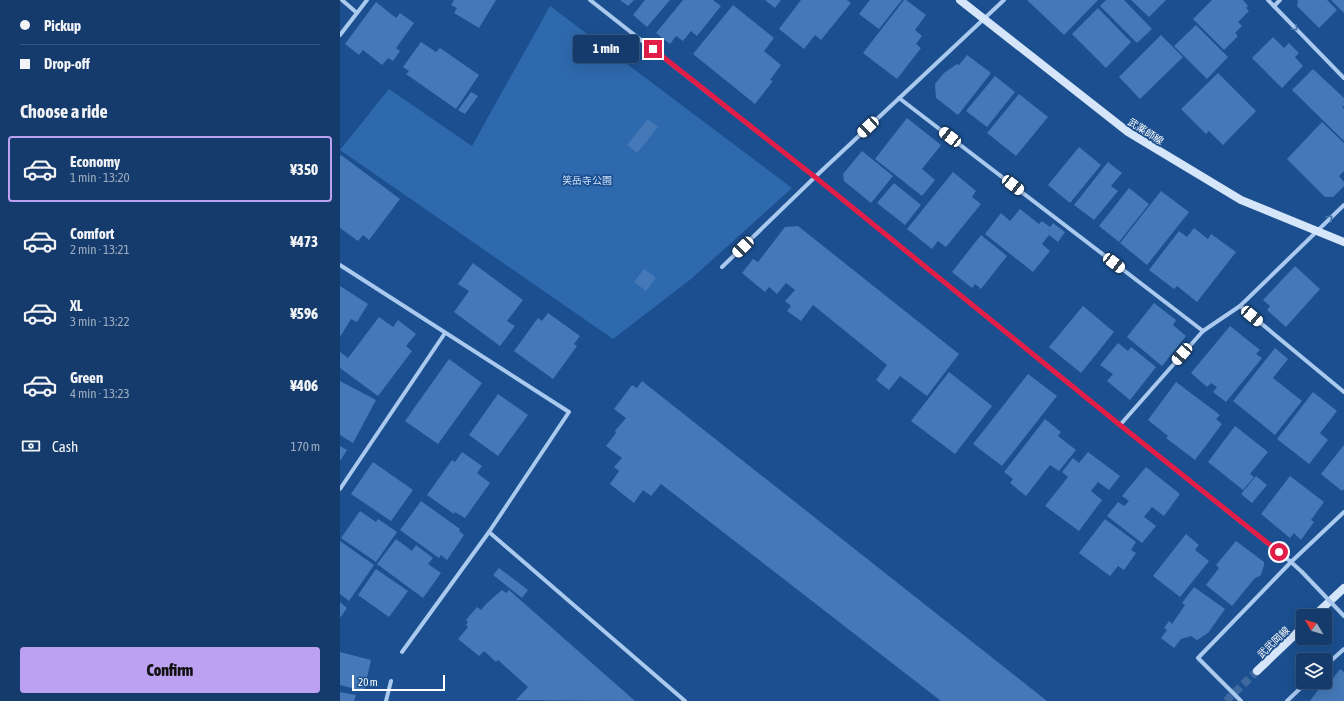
<!DOCTYPE html>
<meta charset="utf-8">
<style>
body{margin:0;font-family:"Asap Condensed","Noto Sans JP",sans-serif;background:#214673;color:#f1f3f6;height:100vh;display:flex;flex-direction:column;font-size:15px;white-space:nowrap}
*{box-sizing:border-box;margin:0}
p{font-size:13px;color:#9dadc1}
.icon{flex:none;width:22px;height:22px;fill:none;stroke:currentColor;stroke-width:2;stroke-linecap:round;stroke-linejoin:round}
.map{position:relative;flex:1;overflow:hidden}
.sheet{display:flex;flex-direction:column;background:#143b6b;width:340px}
.sheet>*{flex:none}
.top-card{display:grid;align-content:center;height:88px;padding:0 20px;background:#143b6b}
.needle{width:26px;rotate:308deg}
.fabs{position:absolute;left:956px;top:609px;display:grid;gap:8px}
.fabs a{display:grid;place-items:center;width:36px;height:36px;border-radius:4px;background:#143b6b;box-shadow:0 4px 16px #0002,0 0 0 1px #33557e;font-size:20px}
.scale{position:absolute;left:12px;bottom:10px;width:93px;box-sizing:border-box;padding-left:4px;border:2px solid #fff;border-top:0;font-size:11px;line-height:14px;white-space:nowrap;color:#fff;-webkit-text-stroke:3px #1b4f8f;paint-order:stroke}
.end{position:absolute;width:18px;height:18px;margin:-9px;border:5px solid #e11d48;background:#fff;box-shadow:0 0 0 2px #fff}
.from{border-radius:50%}
.bubble{position:absolute;height:28px;border-radius:4px;background:#143b6b;box-shadow:0 4px 16px #0002,0 0 0 1px #33557e;font-size:13px;font-weight:800;line-height:28px;text-align:center}
.car{position:absolute;width:12px;height:24px;margin:-12px -6px;border-radius:5px;box-shadow:0 0 3px 1px #0007;background:linear-gradient(#fff 24%,#345 0 40%,#fff 0 76%,#345 0 86%,#fff 0)}
.top-card b{display:flex;align-items:center;gap:14px;height:38px;font-size:15px}
.top-card b+b{border-top:1px solid #33557e}
.top-card i{width:10px;height:10px;background:#f1f3f6}
ul{padding:0;list-style:none}
li{display:flex;align-items:center;gap:12px;height:66px;margin:0 8px 6px;padding:0 12px;border:2px solid transparent;border-radius:4px}
li div{flex:1}
li b{display:block;font-size:15px}
li em{font-style:normal;font-weight:800}
li.selected{border-color:#bca0f2}
li>.icon{width:36px;height:36px;stroke-width:1.5}
h2{padding:0 20px;font-size:18px;line-height:48px}
.pay{display:flex;align-items:center;gap:10px;height:44px;padding:0 20px;font-size:15px}
.pay p{margin-inline-start:auto}
.primary-button{display:flex;gap:8px;margin-top:auto;padding:8px 20px}
.primary-button a{flex:1;height:46px;border-radius:4px;background:#bca0f2;color:#111;font-size:16px;font-weight:800;line-height:46px;text-align:center}
main{display:flex;flex:1;min-height:0}
.map>svg:first-child{display:block}
.green{fill:#2e69ad}
.building{fill:#4478b7}
.lines{fill:none;stroke-linecap:round;stroke-linejoin:round}
.secondary-tunnel{stroke:#3d69a0;stroke-width:8;stroke-dasharray:8 4;stroke-linecap:butt}
.street{stroke:#a9c9ee;stroke-width:4}
.secondary{stroke:#d6e6fa;stroke-width:8}
.street-bridge{stroke:#a9c9ee;stroke-width:4}
.oneway{stroke:#4674ac}
.route{stroke:#e11d48;stroke-width:5}
.labels{text-anchor:middle;stroke-width:3.5;stroke-linejoin:round;paint-order:stroke}
.street-label{font-size:10px;fill:#fff;stroke:#1b4f8f}
.park-label{font-size:10px;fill:#cfe3fa;stroke:#1b4f8f}
</style>
<main>
<section class="sheet">
<div class="top-card">
<b><i class="from"></i>Pickup</b>
<b><i></i>Drop-off</b>
</div>
<h2>Choose a ride</h2>
<ul>
<li class="selected"><svg class="icon" aria-label="car" viewBox="0 0 24 24"><path d="M5 17H2v-5l4-1 3-4h7l3 4 3 1v5h-3M9 17h6M6 11h13"/><circle cx="7" cy="17" r="2"/><circle cx="17" cy="17" r="2"/></svg><div><b>Economy</b><p>1 min · 13:20</p></div><em>¥350</em></li>
<li><svg class="icon" aria-label="car" viewBox="0 0 24 24"><path d="M5 17H2v-5l4-1 3-4h7l3 4 3 1v5h-3M9 17h6M6 11h13"/><circle cx="7" cy="17" r="2"/><circle cx="17" cy="17" r="2"/></svg><div><b>Comfort</b><p>2 min · 13:21</p></div><em>¥473</em></li>
<li><svg class="icon" aria-label="car" viewBox="0 0 24 24"><path d="M5 17H2v-5l4-1 3-4h7l3 4 3 1v5h-3M9 17h6M6 11h13"/><circle cx="7" cy="17" r="2"/><circle cx="17" cy="17" r="2"/></svg><div><b>XL</b><p>3 min · 13:22</p></div><em>¥596</em></li>
<li><svg class="icon" aria-label="car" viewBox="0 0 24 24"><path d="M5 17H2v-5l4-1 3-4h7l3 4 3 1v5h-3M9 17h6M6 11h13"/><circle cx="7" cy="17" r="2"/><circle cx="17" cy="17" r="2"/></svg><div><b>Green</b><p>4 min · 13:23</p></div><em>¥406</em></li>
</ul>
<div class="pay"><svg class="icon" aria-label="cash" viewBox="0 0 24 24"><path d="M3 7h18v10H3z"/><circle cx="12" cy="12" r="2"/></svg>Cash<p>170 m</p></div>
<div class="primary-button"><a>Confirm</a></div>
</section>
<div class="map">
<svg width="1004" height="701" viewBox="0 0 1004 701">
<rect width="100%" height="100%" fill="#1b4f8f"/>
<!-- green -->
<path class="green" d="M210,6L452,188L351,279L273,339L0,150L49,89L132,146Z"/>
<!-- building -->
<g class="building">
<path d="M114,0H156L139,28L114,13L117,8L111,5Z"/>
<path d="M280,0H294L288,6Z"/>
<path d="M305,0H330L307,27L293,15Z"/>
<path d="M343,0H373L381,6L357,36L351,31L343,41L336,36L330,44L316,33Z"/>
<path d="M425,0H441L435,8Z"/>
<path d="M461,0H507L511,3L481,40L475,35L464,49L439,29Z"/>
<path d="M530,0H562L539,29L519,14Z"/>
<path d="M564,0H566L586,15L575,30L582,36L576,44L581,48L557,79L523,53Z"/>
<path d="M687,0H758L724,35Z"/>
<path d="M766,0H784L812,29L797,43L760,6Z"/>
<path d="M791,0H826L809,17Z"/>
<path d="M872,0H903L908,6L906,8L909,11L898,22L902,26L895,33L898,36L884,50L853,19Z"/>
<path d="M958,0H987L997,10L979,28L957,6Z"/>
<path d="M991,0H1004V13Z"/>
<path d="M36,2L56,18L60,13L74,23L56,48L60,51L53,61L48,58L42,65L23,50L19,55L5,44Z"/>
<path d="M393,5L434,38L424,51L441,65L430,80L433,81L415,104L353,54Z"/>
<path d="M758,8L791,42L766,68L732,34Z"/>
<path d="M856,25L888,57L867,79L834,46Z"/>
<path d="M821,35L843,57L800,99L779,77Z"/>
<path d="M933,37L944,48L949,43L959,53L955,57L963,66L942,88L912,58Z"/>
<path d="M81,42L96,52L100,48L139,75L116,109L66,74L69,71L63,67Z"/>
<path d="M627,55L651,73L618,115L596,98L595,84L604,73L617,64L619,65Z"/>
<path d="M973,69L1004,98V106L1002,107L1004,109V141L952,90Z"/>
<path d="M878,73L916,111L883,145L869,131L866,134L841,109Z"/>
<path d="M655,76L675,92L647,127L626,111Z"/>
<path d="M131,92L138,96L125,114L118,110Z"/>
<path d="M679,94L708,117L676,156L647,133Z"/>
<path d="M567,118L601,145L582,169L595,180L582,196L535,159Z"/>
<path d="M308,119L318,127L297,153L287,145Z"/>
<path d="M982,122L1004,143V171L999,176L1004,182V186L993,197H985L947,159Z"/>
<path d="M739,147L761,165L730,203L708,185Z"/>
<path d="M522,151L553,176L531,203L504,181L503,174Z"/>
<path d="M1,155L60,199L29,240L23,235L18,241L0,228V157Z"/>
<path d="M768,162L782,173L771,186L778,191L754,220L734,205Z"/>
<path d="M613,172L636,191L632,197L641,204L606,247L598,241L592,249L567,229Z"/>
<path d="M554,183L581,205L565,225L537,203Z"/>
<path d="M789,188L809,204L779,242L759,226Z"/>
<path d="M821,191L849,212L807,265L780,243Z"/>
<path d="M680,209L699,224L702,221L710,227L713,223L725,232L718,242L709,235L702,244L710,251L693,272L645,234L661,213L670,221Z"/>
<path d="M458,226L619,354L587,396L560,376L549,390L536,380L547,365L473,305L461,321L447,311L451,306L445,301L455,290L446,283L437,294L429,287L425,292L402,273L413,259L418,262L445,227Z"/>
<path d="M854,228L868,239L871,234L896,252L857,302L837,286L834,289L809,270L839,231L847,237Z"/>
<path d="M641,235L667,256L641,289L635,284L632,288L612,272Z"/>
<path d="M133,263L183,300L167,321L175,326L160,346L114,312L129,291L118,284Z"/>
<path d="M955,266L980,289L946,327L927,310L930,306L923,300Z"/>
<path d="M304,269L316,278L306,291L294,282Z"/>
<path d="M0,286L28,304L17,322L11,319L0,337Z"/>
<path d="M814,303L836,320L833,325L846,336L822,366L787,337Z"/>
<path d="M743,306L774,332L741,373L709,347Z"/>
<path d="M208,313L240,336L234,344L237,346L213,379L174,351L198,318L202,321Z"/>
<path d="M39,317L53,327L58,320L76,334L66,346L72,351L38,396L0,368V352L8,358L2,366Z"/>
<path d="M890,326L920,350L916,354L922,358L886,402L873,392L877,387L871,383L867,387L851,373Z"/>
<path d="M778,343L788,351L791,347L816,367L790,400L767,381L773,374L760,365Z"/>
<path d="M935,348L948,359L933,378L962,401L935,435L893,401Z"/>
<path d="M109,359L142,383L98,444L65,421Z"/>
<path d="M609,372L652,406L615,454L571,421Z"/>
<path d="M688,374L717,396L662,466L633,444Z"/>
<path d="M0,381L36,400L13,443L0,435Z"/>
<path d="M302,381L707,701H601L321,484L311,496L303,490L294,503L270,484L279,471L274,467L282,458L266,446L276,433L275,431L286,418L274,409L292,385L297,388Z"/>
<path d="M836,382L880,415L876,419L882,424L855,460L826,438L828,436L808,420Z"/>
<path d="M973,392L997,411L980,433L988,440L969,464L937,439Z"/>
<path d="M158,394L188,415L158,456L129,435Z"/>
<path d="M705,419L721,432L718,436L736,450L719,471L710,465L686,496L670,483L673,479L664,472Z"/>
<path d="M895,426L928,452L910,474L914,477L903,490L868,462Z"/>
<path d="M1004,445V489L1002,491L981,474Z"/>
<path d="M0,446L7,450L0,461Z"/>
<path d="M122,452L142,466L137,473L150,483L125,518L115,512L114,514L87,495L112,460L115,462Z"/>
<path d="M748,452L780,476L769,490L758,482L751,491L762,500L739,531L705,506L728,477L722,472L733,458L739,463Z"/>
<path d="M33,462L73,490L51,521L11,494Z"/>
<path d="M806,467L840,494L824,516L812,507L804,517L816,526L802,543L767,516L778,502L784,506L789,501L782,496Z"/>
<path d="M916,476L927,485L912,503L901,494Z"/>
<path d="M950,476L984,502L971,520L974,522L961,540L954,533L950,538L921,514Z"/>
<path d="M81,501L120,529L119,531L124,535L107,560L101,555L99,558L60,530Z"/>
<path d="M20,511L36,522L38,519L57,532L36,562L1,538Z"/>
<path d="M765,519L796,542L791,550L796,553L784,570L778,566L770,576L739,553Z"/>
<path d="M846,534L859,545L855,550L869,561L840,597L813,576Z"/>
<path d="M56,539L72,551L76,545L93,558L88,564L101,573L83,598L37,564Z"/>
<path d="M0,541L34,565L9,601L0,594Z"/>
<path d="M896,541L924,562V565L921,575L914,579L892,606L866,585L879,568L876,565Z"/>
<path d="M159,568L188,590L182,598L153,575Z"/>
<path d="M36,569L68,591L49,617L18,595Z"/>
<path d="M854,587L885,609L868,633L857,640L851,636L841,639L834,648L821,638L827,630L824,628L829,621L832,624L845,605L842,603Z"/>
<path d="M162,590L166,593L169,590L295,701L176,700L188,687L158,660L156,662L144,651L139,656L118,639L128,627L126,625L128,622L126,620L137,607L141,610L147,603Z"/>
<path d="M0,602L7,608L0,618Z"/>
<path d="M0,652L31,660L24,691L0,685Z"/>
<path d="M1000,669L1004,672V701H970L984,682L988,685Z"/>
<path d="M0,692L16,695L14,701H0Z"/>
</g>
<g class="lines">
<!-- secondary-tunnel -->
<path class="secondary-tunnel" d="M886,701L917,671"/>
<!-- street -->
<g class="street">
<path d="M2,0L17,13"/>
<path d="M250,0L475,177L780,425L951,562L962,572"/>
<path d="M928,0L1004,78"/>
<path d="M934,6L940,0"/>
<path d="M0,35L27,0"/>
<path d="M559,98L863,331"/>
<path d="M0,265L229,412L149,532L62,652"/>
<path d="M382,267L475,177L664,0"/>
<path d="M900,306L1004,392"/>
<path d="M780,425L863,331L900,306L1004,205"/>
<path d="M0,489L105,333"/>
<path d="M149,532L345,701"/>
<path d="M985,666L1004,649"/>
<path d="M46,701L51,681"/>
<path d="M901,701L858,658L951,562L1004,512"/>
<path d="M947,701L967,682"/>
</g>
<!-- secondary -->
<g class="secondary">
<path d="M620,0L788,132L901,200L1004,242"/>
<path d="M974,616L1004,588"/>
<path d="M917,671L963,627"/>
</g>
<!-- street-bridge -->
<path class="street-bridge" d="M962,572L1004,616"/>
</g>
<!-- one-way arrows -->
<defs><path id="oneway-chevron" d="M-2-3.5L2.5 0L-2 3.5" fill="none" stroke-width="1.6" stroke-linecap="round" stroke-linejoin="round"/></defs>
<g class="oneway">
<use href="#oneway-chevron" transform="translate(955 28) rotate(46)"/>
<use href="#oneway-chevron" transform="translate(990 218) rotate(-43)"/>
</g>
<g class="lines">
<!-- route -->
<path class="route" d="M313,49L475,177L780,425L939,552"/>
</g>
<g class="labels">
<!-- street labels -->
<g class="street-label">
<text transform="translate(806 131) rotate(32)" y="4">武薬師線</text>
<text transform="translate(933 642) rotate(-44)" y="4">武武岡線</text>
</g>
<!-- park labels -->
<g class="park-label">
<text x="247" y="184">笑岳寺公園</text>
</g>
</g>
</svg>
<div class="fabs">
<a><svg class="needle" viewBox="-14 -14 28 28"><path d="M0-13l5 13h-10z" fill="#e53935"/><path d="M0 13l5-13h-10z" fill="#9dadc1"/></svg></a>
<a><svg class="icon" aria-label="layers" viewBox="0 0 24 24"><path d="M12 4l9 5-9 5-9-5zM3 14l9 5 9-5"/></svg></a>
</div>
<div class="scale">20 m</div>
<i class="end from" style="left:939px;top:552px"></i>
<i class="end" style="left:313px;top:49px"></i>
<div class="bubble" style="left:233px;top:35px;width:66px">1 min</div>
<i class="car" style="left:528px;top:127px;rotate:227deg"></i>
<i class="car" style="left:610px;top:137px;rotate:308deg"></i>
<i class="car" style="left:673px;top:185px;rotate:128deg"></i>
<i class="car" style="left:403px;top:247px;rotate:226deg"></i>
<i class="car" style="left:774px;top:263px;rotate:128deg"></i>
<i class="car" style="left:912px;top:316px;rotate:130deg"></i>
<i class="car" style="left:842px;top:354px;rotate:221deg"></i>
</div>
</main>
